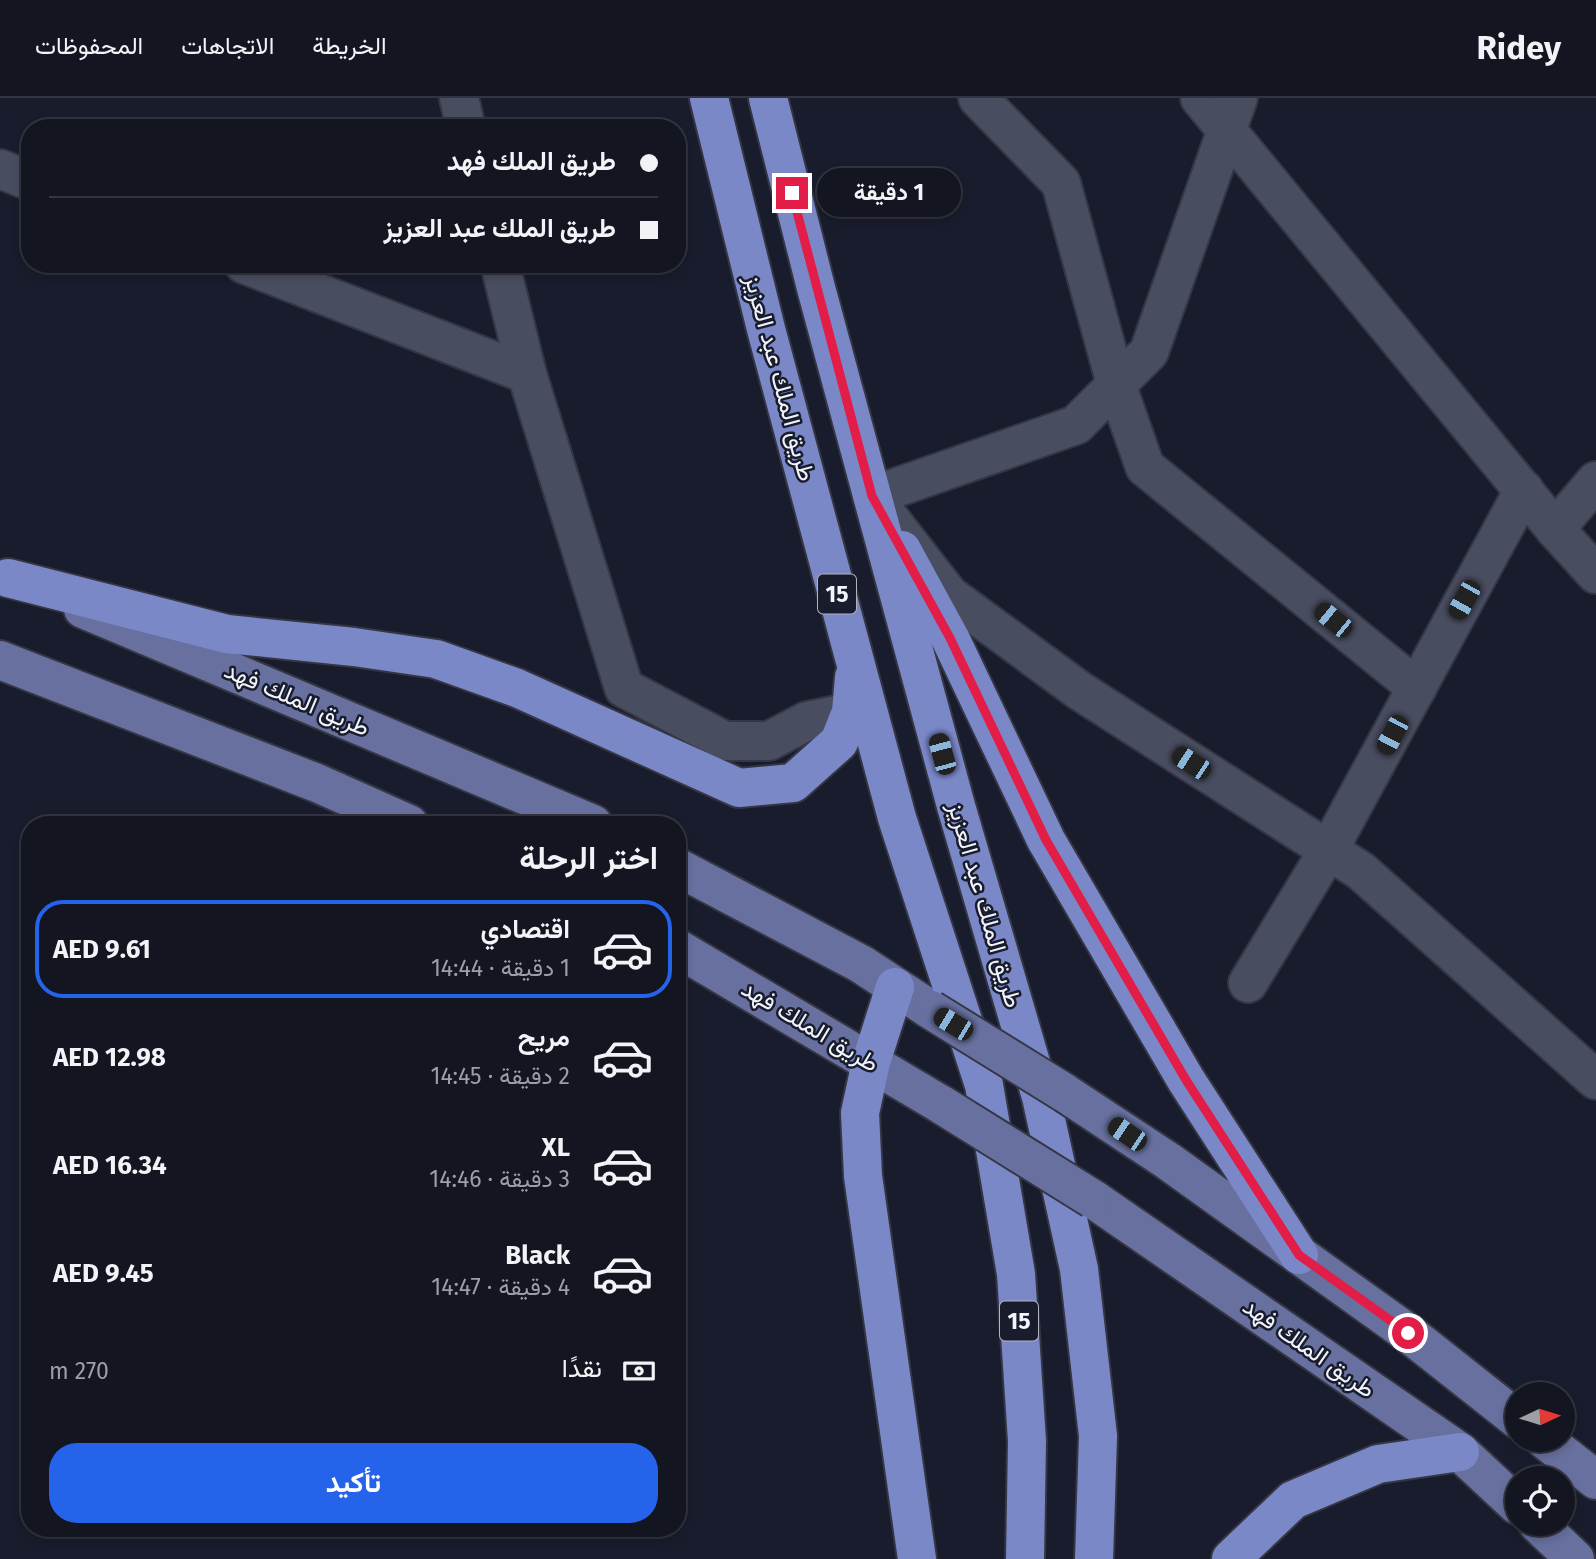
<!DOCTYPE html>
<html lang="ar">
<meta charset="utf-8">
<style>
body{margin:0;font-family:"Fira Sans",Vazirmatn,sans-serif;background:#20222e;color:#f1f3f6;direction:rtl;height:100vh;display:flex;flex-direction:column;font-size:26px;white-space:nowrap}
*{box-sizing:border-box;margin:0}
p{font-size:23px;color:#9d9fa5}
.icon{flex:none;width:38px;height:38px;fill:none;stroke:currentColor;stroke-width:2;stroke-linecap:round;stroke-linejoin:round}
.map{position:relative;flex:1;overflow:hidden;direction:ltr}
.sheet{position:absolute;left:21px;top:718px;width:665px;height:721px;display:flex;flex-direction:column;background:#131521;border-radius:28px;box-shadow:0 4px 10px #0003,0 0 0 2px #32343f;direction:rtl}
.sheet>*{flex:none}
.top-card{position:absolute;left:21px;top:21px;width:665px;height:154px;border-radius:28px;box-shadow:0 4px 10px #0003,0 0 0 2px #32343f;direction:rtl;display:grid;align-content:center;height:154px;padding:0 28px;background:#131521}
.needle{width:46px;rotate:86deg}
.tools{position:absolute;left:1505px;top:1284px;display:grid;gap:14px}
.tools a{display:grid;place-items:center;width:70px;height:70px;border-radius:50%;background:#131521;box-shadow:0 4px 10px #0003,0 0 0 2px #32343f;font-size:35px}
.end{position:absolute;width:32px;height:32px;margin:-16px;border:9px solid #e11d48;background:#fff;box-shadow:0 0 0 4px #fff}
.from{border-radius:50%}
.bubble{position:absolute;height:49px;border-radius:24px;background:#131521;box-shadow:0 4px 10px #0003,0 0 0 2px #32343f;font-size:23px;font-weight:700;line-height:49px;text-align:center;direction:rtl}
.car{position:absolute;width:21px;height:42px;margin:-21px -10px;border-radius:9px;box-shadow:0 0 5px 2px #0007;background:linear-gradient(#222 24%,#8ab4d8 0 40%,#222 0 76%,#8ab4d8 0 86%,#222 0)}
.top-card b{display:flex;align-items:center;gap:24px;height:66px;font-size:26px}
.top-card b+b{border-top:2px solid #32343f}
.top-card i{width:18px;height:18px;background:#f1f3f6}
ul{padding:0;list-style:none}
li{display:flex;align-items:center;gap:21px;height:98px;margin:0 14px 10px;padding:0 14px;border:4px solid transparent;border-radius:28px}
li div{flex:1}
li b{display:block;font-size:26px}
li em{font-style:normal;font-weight:700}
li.active{border-color:#2563eb}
li>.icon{width:63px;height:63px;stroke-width:1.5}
h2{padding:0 28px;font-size:32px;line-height:84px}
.pay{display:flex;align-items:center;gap:18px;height:77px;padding:0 28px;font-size:26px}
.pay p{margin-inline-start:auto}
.cta{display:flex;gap:14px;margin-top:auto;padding:14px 28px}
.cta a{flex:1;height:80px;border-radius:28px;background:#2563eb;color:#fff;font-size:28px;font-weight:700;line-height:80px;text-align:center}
header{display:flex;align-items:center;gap:42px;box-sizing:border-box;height:98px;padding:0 35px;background:#131521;border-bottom:2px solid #32343f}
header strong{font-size:33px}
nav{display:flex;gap:38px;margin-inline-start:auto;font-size:24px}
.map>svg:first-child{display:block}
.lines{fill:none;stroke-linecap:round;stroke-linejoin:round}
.minor-casing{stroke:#343643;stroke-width:42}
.major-casing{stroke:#343643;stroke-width:42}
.highway-casing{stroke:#343643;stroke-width:42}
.minor{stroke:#494d60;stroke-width:38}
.major{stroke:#67709e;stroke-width:38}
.highway{stroke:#7b88c8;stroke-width:38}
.major-bridge-casing{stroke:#343643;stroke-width:42;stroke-linecap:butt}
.major-bridge{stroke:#67709e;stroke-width:38}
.route{stroke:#e11d48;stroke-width:9}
.labels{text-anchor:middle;stroke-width:5;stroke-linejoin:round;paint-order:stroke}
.shield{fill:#191c2c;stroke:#b1b3be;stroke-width:2}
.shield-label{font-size:23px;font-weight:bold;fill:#f2f4fd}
.street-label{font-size:24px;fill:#f2f4fd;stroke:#191c2c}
</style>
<header>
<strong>Ridey</strong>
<nav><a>الخريطة</a><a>الاتجاهات</a><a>المحفوظات</a></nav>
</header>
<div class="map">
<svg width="1596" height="1461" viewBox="0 0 1596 1461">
<rect width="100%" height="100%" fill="#191c2c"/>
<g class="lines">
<!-- minor casing -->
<g class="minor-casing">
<g id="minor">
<path d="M459,0L466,30"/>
<path d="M978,0L1061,85L1116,286L1145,369L1417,590"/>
<path d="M1200,0L1555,431L1596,476"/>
<path d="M1238,0L1149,254L1076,327L872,398L949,497L1080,593L1361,773L1596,982"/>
<path d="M0,71L30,83"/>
<path d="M244,166L527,276"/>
<path d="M500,166L527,276L624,590L725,643H769L807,623L851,614"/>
<path d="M1555,431L1596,383"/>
<path d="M1248,885L1328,753L1524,392"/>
</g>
</g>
<!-- major casing -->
<g class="major-casing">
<g id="major">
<path d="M83,511L593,726"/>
<path d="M0,562L317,685L409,726"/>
<path d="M677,769L861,866L931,912"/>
<path d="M677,850L942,1007"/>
<path d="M1168,1063L1408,1235L1517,1321"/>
<path d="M1093,1101L1460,1354L1517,1407"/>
<path d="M1545,1342L1596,1382"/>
<path d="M1538,1426L1575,1461"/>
</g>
</g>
<!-- highway casing -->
<g class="highway-casing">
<g id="highway">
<path d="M709,0L766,231L897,720L984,987L1016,1176L1027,1343L1025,1461"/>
<path d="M768,0L816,190L956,708L1041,999L1079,1171L1098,1338L1094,1461"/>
<path d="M902,452L950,540L1046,742L1186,982L1299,1157"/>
<path d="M8,480L227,536L354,549L436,561L517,590L739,690L793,685L839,644L851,614L854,579"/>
<path d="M895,889L871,964L860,1015L863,1078L917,1461"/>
<path d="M1231,1461L1293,1402L1378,1366L1460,1354"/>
</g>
</g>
<!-- minor -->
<use href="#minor" class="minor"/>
<!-- major -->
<use href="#major" class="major"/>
<!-- highway -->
<use href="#highway" class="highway"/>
<!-- major-bridge casing -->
<g class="major-bridge-casing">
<g id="major-bridge">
<path d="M931,912L1065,995L1168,1063"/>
<path d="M942,1007L1093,1101"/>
</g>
</g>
<!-- major-bridge -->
<use href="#major-bridge" class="major-bridge"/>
</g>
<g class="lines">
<!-- route -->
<path class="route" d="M792,95L872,398L950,540L1046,742L1186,982L1299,1157L1408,1235"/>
</g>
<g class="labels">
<!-- shield labels -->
<g class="shield">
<rect x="818" y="476.5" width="38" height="39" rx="5"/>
<rect x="1000" y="1203.5" width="38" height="39" rx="5"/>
</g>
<g class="shield-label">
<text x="837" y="504">15</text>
<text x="1019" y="1231">15</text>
</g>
<!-- street labels -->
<g class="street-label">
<text transform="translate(780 280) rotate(75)" y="8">طريق الملك عبد العزيز</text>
<text transform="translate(297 601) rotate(23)" y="8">طريق الملك فهد</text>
<text transform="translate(985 807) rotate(74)" y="8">طريق الملك عبد العزيز</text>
<text transform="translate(810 928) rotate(31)" y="8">طريق الملك فهد</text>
<text transform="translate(1309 1250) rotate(35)" y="8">طريق الملك فهد</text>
</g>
</g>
</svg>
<div class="tools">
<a><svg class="needle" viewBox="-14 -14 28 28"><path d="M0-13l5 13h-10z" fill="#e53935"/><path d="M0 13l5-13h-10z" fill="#9d9fa5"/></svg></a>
<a><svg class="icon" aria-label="locate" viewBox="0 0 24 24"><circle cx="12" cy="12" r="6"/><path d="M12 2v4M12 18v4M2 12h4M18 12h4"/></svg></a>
</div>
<i class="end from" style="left:1408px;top:1235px"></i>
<i class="end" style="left:792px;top:95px"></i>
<div class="bubble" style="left:817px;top:70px;width:144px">1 دقيقة</div>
<i class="car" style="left:1464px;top:502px;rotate:209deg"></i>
<i class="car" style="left:1333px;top:522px;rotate:309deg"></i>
<i class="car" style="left:1392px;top:637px;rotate:208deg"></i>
<i class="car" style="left:942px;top:656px;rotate:345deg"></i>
<i class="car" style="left:1191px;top:665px;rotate:303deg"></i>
<i class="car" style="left:953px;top:926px;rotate:301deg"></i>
<i class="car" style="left:1127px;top:1036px;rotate:304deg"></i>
<div class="top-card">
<b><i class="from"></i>طريق الملك فهد</b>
<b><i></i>طريق الملك عبد العزيز</b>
</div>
<section class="sheet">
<h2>اختر الرحلة</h2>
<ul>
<li class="active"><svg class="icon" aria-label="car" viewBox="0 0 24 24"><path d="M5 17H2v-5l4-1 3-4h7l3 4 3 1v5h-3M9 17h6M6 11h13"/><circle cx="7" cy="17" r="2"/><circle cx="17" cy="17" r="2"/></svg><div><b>اقتصادي</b><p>1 دقيقة · 14:44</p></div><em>AED 9.61</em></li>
<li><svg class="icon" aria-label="car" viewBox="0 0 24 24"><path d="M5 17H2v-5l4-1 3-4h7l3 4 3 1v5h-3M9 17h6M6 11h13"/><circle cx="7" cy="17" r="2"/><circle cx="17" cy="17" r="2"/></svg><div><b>مريح</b><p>2 دقيقة · 14:45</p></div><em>AED 12.98</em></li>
<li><svg class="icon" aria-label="car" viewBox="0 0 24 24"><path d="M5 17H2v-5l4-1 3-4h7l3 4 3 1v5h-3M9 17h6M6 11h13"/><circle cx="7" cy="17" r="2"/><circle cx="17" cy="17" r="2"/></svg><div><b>XL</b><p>3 دقيقة · 14:46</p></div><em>AED 16.34</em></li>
<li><svg class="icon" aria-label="car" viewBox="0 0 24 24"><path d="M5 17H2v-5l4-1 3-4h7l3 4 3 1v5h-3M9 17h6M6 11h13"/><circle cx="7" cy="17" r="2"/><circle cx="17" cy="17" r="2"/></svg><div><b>Black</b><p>4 دقيقة · 14:47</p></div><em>AED 9.45</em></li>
</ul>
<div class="pay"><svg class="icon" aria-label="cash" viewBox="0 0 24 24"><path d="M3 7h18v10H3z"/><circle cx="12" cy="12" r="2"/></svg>نقدًا<p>270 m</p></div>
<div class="cta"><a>تأكيد</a></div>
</section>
</div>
